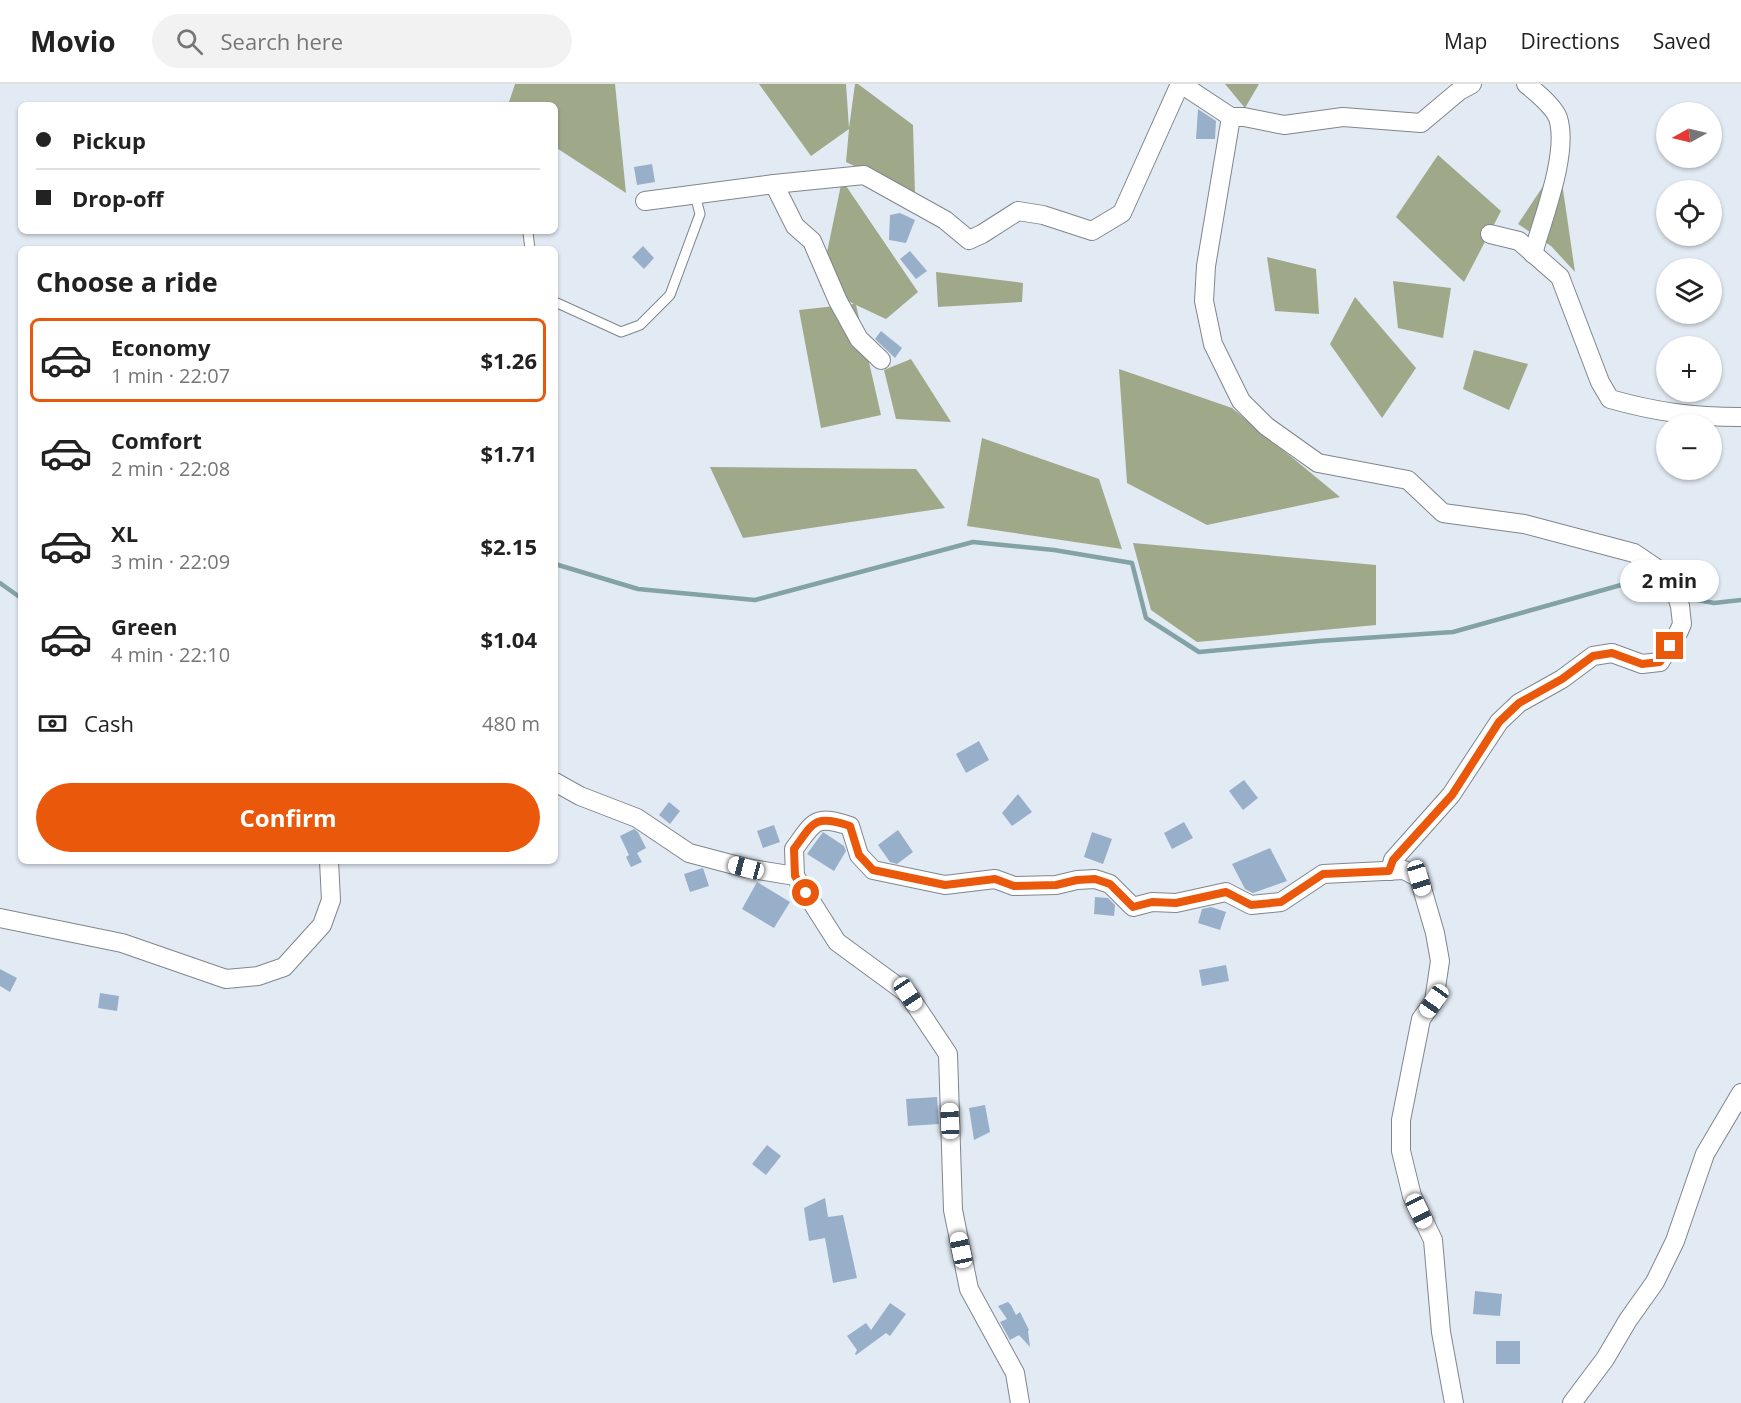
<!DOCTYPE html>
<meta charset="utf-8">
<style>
body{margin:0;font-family:"Open Sans",sans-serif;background:#f2f2f2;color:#222;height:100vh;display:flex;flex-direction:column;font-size:22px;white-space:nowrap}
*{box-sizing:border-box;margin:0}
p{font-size:20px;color:#767676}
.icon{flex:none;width:33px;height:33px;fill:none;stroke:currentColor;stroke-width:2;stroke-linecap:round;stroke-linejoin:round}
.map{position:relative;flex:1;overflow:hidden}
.panel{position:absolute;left:18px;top:162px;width:540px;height:618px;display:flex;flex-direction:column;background:#fff;border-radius:9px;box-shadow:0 2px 4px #0004}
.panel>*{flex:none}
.banner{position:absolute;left:18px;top:18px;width:540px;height:132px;border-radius:9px;box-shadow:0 2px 4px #0004;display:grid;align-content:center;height:132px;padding:0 18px;background:#fff}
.needle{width:39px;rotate:262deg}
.controls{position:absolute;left:1656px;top:18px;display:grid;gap:12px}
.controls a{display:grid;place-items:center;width:66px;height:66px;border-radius:50%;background:#fff;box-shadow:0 2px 4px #0004;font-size:30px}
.end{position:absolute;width:27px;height:27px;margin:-14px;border:8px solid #ea580c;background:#fff;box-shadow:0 0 0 3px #fff}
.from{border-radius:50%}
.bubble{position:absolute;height:42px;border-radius:21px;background:#fff;box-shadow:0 2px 4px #0004;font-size:20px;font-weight:700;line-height:42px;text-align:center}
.car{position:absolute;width:18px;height:36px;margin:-18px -9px;border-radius:8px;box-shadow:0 0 4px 2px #0007;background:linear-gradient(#fff 24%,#345 0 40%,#fff 0 76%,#345 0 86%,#fff 0)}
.banner b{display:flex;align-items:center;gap:21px;height:57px;font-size:22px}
.banner b+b{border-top:2px solid #e0e0e0}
.banner i{width:15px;height:15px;background:#222}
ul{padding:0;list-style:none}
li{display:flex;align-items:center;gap:18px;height:84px;margin:0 12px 9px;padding:0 6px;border:3px solid transparent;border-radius:9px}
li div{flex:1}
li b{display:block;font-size:22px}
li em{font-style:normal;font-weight:700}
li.on{border-color:#ea580c}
li>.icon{width:54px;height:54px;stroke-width:1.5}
h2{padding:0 18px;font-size:27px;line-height:72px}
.pay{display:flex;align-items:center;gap:15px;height:66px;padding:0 18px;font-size:22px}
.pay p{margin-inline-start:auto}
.action{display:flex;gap:12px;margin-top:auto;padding:12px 18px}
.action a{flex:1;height:69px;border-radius:36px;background:#ea580c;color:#fff;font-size:24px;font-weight:700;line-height:69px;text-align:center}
header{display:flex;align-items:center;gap:36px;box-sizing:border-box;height:84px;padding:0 30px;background:#fff;border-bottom:2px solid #e0e0e0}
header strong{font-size:28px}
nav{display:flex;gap:33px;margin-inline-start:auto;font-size:21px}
.search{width:420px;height:54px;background:#f2f2f2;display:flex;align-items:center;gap:15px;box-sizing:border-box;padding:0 21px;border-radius:33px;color:#767676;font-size:22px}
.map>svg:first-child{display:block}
.forest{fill:#9fa989}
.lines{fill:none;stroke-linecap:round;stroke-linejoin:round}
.stream{stroke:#82a2a5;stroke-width:4.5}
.building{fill:#98afca}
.lane-casing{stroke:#7f868e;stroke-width:11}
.street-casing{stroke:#7f868e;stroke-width:20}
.lane{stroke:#fff;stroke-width:9}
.street{stroke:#fff;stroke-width:18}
.route{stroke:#ea580c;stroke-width:8}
</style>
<header>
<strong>Movio</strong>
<div class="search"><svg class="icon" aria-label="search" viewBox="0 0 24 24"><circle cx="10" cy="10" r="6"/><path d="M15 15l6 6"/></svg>Search here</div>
<nav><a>Map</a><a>Directions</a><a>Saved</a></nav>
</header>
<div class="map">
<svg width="1741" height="1319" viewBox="0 0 1741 1319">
<rect width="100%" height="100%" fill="#e2eaf3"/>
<!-- forest -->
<g class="forest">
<path d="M515,0H615L626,109L555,63V21H508Z"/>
<path d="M759,0H846L849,44L855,0H858L913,41L915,111L846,78L849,45L811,72Z"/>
<path d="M1225,0H1259L1245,24Z"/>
<path d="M1438,71L1501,127L1464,198L1396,133Z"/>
<path d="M1559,78L1575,188L1551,162L1518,140Z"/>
<path d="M842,96L918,208L886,235L856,221L881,331L821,344L799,226L854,220L820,202Z"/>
<path d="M1267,173L1316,185L1319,230L1275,227Z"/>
<path d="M936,188L1023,199L1022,218L938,223Z"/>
<path d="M1393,197L1451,204L1443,254L1398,244Z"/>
<path d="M1355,213L1416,284L1382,334L1330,260Z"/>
<path d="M1474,266L1528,280L1509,326L1463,305Z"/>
<path d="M911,275L951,338L896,335L884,286Z"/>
<path d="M1119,285L1232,324L1340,413L1207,441L1127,399Z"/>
<path d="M982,354L1099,395L1122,465L967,442Z"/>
<path d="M710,383L916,385L945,424L743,454Z"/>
<path d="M1133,459L1376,481V541L1197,558L1151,526Z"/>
</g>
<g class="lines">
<!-- stream -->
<g class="stream">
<path d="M555,480L638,505L755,516L973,458L1054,466L1132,479L1146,534L1199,568L1319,557L1453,548L1621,501L1670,511"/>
<path d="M0,499L21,514"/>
<path d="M1681,513L1714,519L1741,516"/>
</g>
</g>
<!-- building -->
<g class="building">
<path d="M1198,25L1216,37L1215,55H1196Z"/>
<path d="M652,80L655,98L637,101L634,83Z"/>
<path d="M900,129L915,136L906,159L889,156L890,131Z"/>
<path d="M643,162L654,174L644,185L632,173Z"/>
<path d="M910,167L927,187L916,195L900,175Z"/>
<path d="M881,247L902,264L895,274L875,255Z"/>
<path d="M979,657L989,676L966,689L956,670Z"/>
<path d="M1244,696L1258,714L1243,726L1229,707Z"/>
<path d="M1018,710L1032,728L1012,742L1002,729Z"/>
<path d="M669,718L680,727L670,740L659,731Z"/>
<path d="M1184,738L1193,754L1172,765L1164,749Z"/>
<path d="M774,741L780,758L763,764L757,747Z"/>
<path d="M634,745L638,748L646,764L637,769L642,778L631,783L626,773L629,771L620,752Z"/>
<path d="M898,746L913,768L897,780L890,778L878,761Z"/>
<path d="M823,748L844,762L846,767L834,787L807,770Z"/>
<path d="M1092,748L1112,755L1103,780L1084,773Z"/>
<path d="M1270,764L1287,797L1253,809L1245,805L1232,780Z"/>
<path d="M703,784L709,802L690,808L684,790Z"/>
<path d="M757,798L790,818L774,844L742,825Z"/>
<path d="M1095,813L1108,814L1115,821L1114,832L1094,830Z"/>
<path d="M1211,823L1226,828L1220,846L1198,839L1202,825Z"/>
<path d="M1226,881L1229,897L1202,902L1199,886Z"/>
<path d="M0,885L17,894L10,908L0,902Z"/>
<path d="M100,909L119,912L117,927L98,924Z"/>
<path d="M937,1013L939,1040L908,1042L906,1015Z"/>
<path d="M985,1021L990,1048L974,1056L969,1024Z"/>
<path d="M767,1061L781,1072L766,1091L752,1080Z"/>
<path d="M825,1114L828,1133L843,1131L857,1194L833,1199L825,1154L809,1157L804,1124Z"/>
<path d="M1475,1207L1502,1210L1500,1232L1473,1230Z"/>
<path d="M1008,1218L1011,1221L1016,1231L1020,1228L1029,1246L1028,1247L1030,1263L1019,1251L1010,1256L1000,1238L1007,1235L998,1222Z"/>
<path d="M890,1219L906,1230L890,1252L886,1249L856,1271L855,1270L857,1266L847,1252L866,1239L871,1246Z"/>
<rect x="1496" y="1257" width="24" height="23"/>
</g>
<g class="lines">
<!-- lane casing -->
<g class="lane-casing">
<g id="lane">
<path d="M530,147L528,149L530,165"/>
<path d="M555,218L621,248L640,241L670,211L700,130L695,111"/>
</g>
</g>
<!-- street casing -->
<g class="street-casing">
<g id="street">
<path d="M1181,0L1231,33"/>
<path d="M1526,0C1535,7 1554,23 1558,34C1569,69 1543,133 1533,170"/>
<path d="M774,100L795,142L812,157L838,217L859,255L881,276"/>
<path d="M645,117L774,100L864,91L945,136L969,156L982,150L1018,127L1043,131L1092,147L1122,129L1180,0"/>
<path d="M1490,150L1519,157L1560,193L1600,298L1610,315C1656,328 1693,333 1741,333"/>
<path d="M555,698L580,712L637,734L689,769L746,784L795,792L837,858L908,910L948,970L953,1126L969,1205L1015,1289L1020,1319"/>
<path d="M1390,787L1393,776L1451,711L1499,638L1519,619L1562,595L1593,572L1612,569L1642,580L1660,578L1679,547L1682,540L1680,522L1674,503L1662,488L1634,469L1524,440L1443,429L1408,396L1318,379L1266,342L1241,317L1213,260L1204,217L1206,182L1231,33H1244L1284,41L1343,33L1421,39L1459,7L1472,0"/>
<path d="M795,792L794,765C814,738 814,730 850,742L859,771L873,786L945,801L995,795L1014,802L1056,801L1077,796L1095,795L1110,800L1133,823L1152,818L1176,819L1226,808L1251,821L1281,818L1323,790L1404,786L1419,794L1435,849L1440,877L1434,917L1421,935L1401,1036V1067L1412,1112L1433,1156L1441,1248L1454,1319"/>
<path d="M0,834L122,859L226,895L258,892L284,883L322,841L331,816L329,777"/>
<path d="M1572,1319L1605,1275L1628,1236L1655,1198L1675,1157L1705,1070L1741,1009"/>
</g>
</g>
<!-- lane -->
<use href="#lane" class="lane"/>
<!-- street -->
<use href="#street" class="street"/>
</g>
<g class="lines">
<!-- route -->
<path class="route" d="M806,809L795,792L794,765C814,738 814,730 850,742L859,771L873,786L945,801L995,795L1014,802L1056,801L1077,796L1095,795L1110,800L1133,823L1152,818L1176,819L1226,808L1251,821L1281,818L1323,790L1389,787L1393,776L1452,711L1499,638L1519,619L1562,595L1593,572L1612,569L1642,580L1660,578L1670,562"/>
</g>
</svg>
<div class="controls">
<a><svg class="needle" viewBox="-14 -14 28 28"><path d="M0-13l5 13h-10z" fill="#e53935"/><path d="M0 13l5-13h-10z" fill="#767676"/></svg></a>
<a><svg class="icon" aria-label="locate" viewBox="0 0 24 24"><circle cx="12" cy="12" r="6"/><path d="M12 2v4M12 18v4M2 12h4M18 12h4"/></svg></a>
<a><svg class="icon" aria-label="layers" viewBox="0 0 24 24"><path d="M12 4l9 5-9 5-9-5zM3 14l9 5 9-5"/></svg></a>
<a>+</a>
<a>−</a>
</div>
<i class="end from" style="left:806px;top:809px"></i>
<i class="end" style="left:1670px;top:562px"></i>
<div class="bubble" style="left:1620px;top:476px;width:99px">2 min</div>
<i class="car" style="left:746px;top:784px;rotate:285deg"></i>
<i class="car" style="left:1419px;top:794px;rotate:163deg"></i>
<i class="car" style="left:908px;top:910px;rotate:146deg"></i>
<i class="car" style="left:1434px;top:917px;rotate:215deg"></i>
<i class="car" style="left:950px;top:1037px;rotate:358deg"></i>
<i class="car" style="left:1419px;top:1127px;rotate:154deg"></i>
<i class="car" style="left:961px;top:1166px;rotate:348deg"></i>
<div class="banner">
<b><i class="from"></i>Pickup</b>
<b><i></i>Drop-off</b>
</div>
<section class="panel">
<h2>Choose a ride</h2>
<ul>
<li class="on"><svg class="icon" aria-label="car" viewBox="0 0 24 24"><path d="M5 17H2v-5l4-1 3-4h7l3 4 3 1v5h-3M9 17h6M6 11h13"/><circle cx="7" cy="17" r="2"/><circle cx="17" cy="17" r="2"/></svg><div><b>Economy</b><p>1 min · 22:07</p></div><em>$1.26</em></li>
<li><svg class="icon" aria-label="car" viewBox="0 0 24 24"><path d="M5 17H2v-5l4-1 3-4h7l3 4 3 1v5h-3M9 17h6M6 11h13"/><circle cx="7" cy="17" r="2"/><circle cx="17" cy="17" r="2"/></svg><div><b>Comfort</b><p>2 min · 22:08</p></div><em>$1.71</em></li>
<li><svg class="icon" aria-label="car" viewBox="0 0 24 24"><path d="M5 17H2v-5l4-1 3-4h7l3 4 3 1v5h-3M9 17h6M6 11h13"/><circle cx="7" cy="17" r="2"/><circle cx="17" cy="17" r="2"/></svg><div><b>XL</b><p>3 min · 22:09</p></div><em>$2.15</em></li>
<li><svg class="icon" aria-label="car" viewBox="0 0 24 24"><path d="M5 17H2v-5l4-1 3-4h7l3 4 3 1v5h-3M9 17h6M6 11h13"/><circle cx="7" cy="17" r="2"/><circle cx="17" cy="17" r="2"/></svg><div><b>Green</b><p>4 min · 22:10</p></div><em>$1.04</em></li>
</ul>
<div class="pay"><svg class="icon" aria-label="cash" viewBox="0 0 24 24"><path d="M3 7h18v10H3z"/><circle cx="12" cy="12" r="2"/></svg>Cash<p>480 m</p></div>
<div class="action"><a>Confirm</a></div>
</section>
</div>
